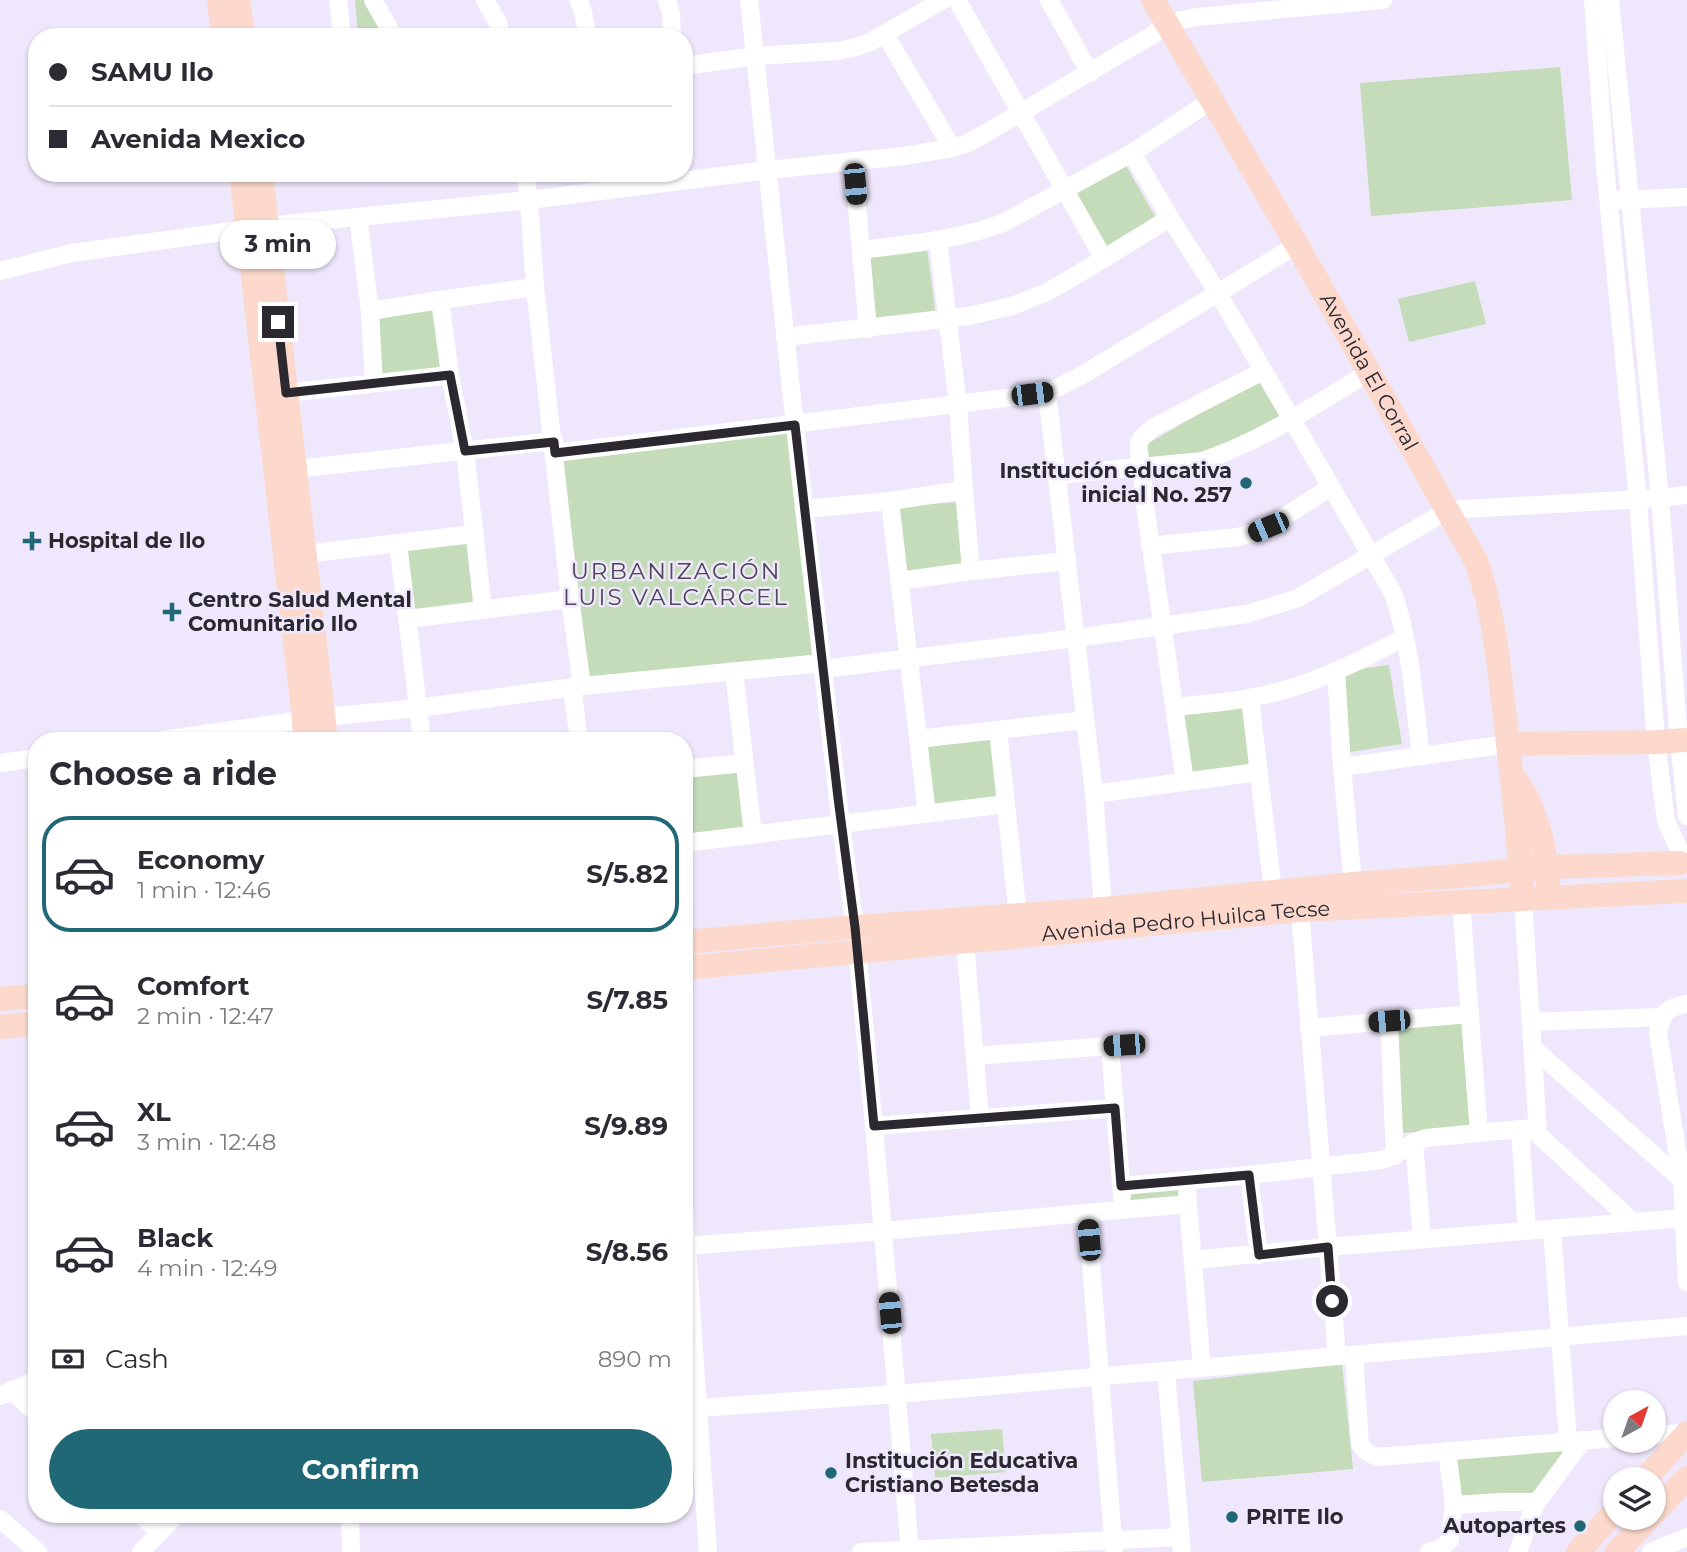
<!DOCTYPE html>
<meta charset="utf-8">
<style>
body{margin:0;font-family:Montserrat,sans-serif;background:#f2f2f3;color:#2b2b33;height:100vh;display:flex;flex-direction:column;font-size:26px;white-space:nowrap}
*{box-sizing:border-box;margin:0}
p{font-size:23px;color:#7c7c81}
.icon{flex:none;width:38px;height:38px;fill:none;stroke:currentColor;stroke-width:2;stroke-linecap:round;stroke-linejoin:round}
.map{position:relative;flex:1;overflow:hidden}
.details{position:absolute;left:28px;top:732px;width:665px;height:791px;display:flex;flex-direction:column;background:#fff;border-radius:28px;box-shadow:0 2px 5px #0004}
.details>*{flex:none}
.banner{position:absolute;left:28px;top:28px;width:665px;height:154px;border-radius:28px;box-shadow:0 2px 5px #0004;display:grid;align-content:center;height:154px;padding:0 21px;background:#fff}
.needle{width:46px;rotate:40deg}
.fabs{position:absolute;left:1603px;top:1390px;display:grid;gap:14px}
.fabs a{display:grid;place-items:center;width:63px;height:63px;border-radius:50%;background:#fff;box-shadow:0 2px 5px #0004;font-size:35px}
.end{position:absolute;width:32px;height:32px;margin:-16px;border:9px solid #2b2830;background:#fff;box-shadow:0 0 0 4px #fff}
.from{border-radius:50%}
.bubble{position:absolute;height:49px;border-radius:24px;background:#fff;box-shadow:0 2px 5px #0004;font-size:23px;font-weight:700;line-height:49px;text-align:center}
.car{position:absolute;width:21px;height:42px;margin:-21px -10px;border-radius:9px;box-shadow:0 0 5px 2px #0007;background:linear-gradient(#222 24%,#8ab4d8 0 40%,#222 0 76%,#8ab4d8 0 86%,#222 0)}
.banner b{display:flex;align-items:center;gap:24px;height:66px;font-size:26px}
.banner b+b{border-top:2px solid #e1e1e2}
.banner i{width:18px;height:18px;background:#2b2b33}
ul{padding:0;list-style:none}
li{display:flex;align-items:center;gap:21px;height:116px;margin:0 14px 10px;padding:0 7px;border:4px solid transparent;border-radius:28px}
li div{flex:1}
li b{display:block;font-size:26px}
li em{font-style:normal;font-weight:700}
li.current{border-color:#206876}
li>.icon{width:63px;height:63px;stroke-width:1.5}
h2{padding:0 21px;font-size:32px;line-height:84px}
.pay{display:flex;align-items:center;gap:18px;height:77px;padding:0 21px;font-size:26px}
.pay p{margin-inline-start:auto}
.primary-button{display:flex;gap:14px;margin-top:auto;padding:14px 21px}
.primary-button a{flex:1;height:80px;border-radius:42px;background:#206876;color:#fff;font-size:28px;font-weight:700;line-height:80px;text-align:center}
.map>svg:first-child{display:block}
.green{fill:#c4dcb9}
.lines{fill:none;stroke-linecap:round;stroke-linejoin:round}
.street{stroke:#fff;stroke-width:18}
.secondary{stroke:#fcd9cc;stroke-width:24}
.route{stroke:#2b2830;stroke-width:9}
.poi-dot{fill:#206876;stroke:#efe8fc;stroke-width:2.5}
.labels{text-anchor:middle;stroke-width:5;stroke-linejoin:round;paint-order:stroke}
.street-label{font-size:21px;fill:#2b2830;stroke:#efe8fc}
.poi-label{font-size:21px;font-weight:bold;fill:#2b2830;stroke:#efe8fc;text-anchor:start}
.neighbourhood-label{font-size:23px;letter-spacing:2px;fill:#4c4656;stroke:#efe8fc}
</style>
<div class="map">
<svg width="1687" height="1552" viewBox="0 0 1687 1552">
<rect width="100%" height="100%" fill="#efe8fc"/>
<!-- green -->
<g class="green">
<path d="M355,0H376L399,37H358Z"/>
<path d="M1560,67L1572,200L1371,216L1360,83Z"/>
<path d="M1124,162L1158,222L1109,252L1073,191Z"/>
<path d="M927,248L936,316L877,323L866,255Z"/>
<path d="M1475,281L1486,324L1409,342L1398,299Z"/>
<path d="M445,304L453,371L383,379L374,315Z"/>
<path d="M1261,378L1284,417L1221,451L1149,461L1147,444Z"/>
<path d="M788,433L814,655L589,679L563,458Z"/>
<path d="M964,502L973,569L904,577L896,506Z"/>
<path d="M470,539L479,607L412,615L403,548Z"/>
<path d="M1389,665L1402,744L1350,752L1338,672Z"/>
<path d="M1248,704L1254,769L1188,778L1178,711Z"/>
<path d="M994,735L1001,799L930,808L923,743Z"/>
<path d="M740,768L748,833L684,839V775Z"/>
<path d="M1463,1020L1473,1127L1402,1133L1394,1026Z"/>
<path d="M1181,1189V1197L1131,1203L1127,1200V1194Z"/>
<path d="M1342,1364L1353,1469L1202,1482L1193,1381Z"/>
<path d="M1002,1429L1006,1472L935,1478L931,1434Z"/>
<path d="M1559,1449L1570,1457L1533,1496L1462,1498L1457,1492L1454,1458Z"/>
</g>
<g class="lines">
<!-- street -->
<g class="street">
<path d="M338,0L342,37"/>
<path d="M373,0L394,37"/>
<path d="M485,0L498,23L502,37"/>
<path d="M578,0L582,8L588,37"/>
<path d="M667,0L671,14L672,37"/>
<path d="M749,0L804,509L841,824L855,927L874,1126L910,1552"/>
<path d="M957,0L1104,259"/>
<path d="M1049,0L1090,73"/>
<path d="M1593,0L1605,166L1638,499L1656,742L1666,821L1683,858"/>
<path d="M1610,0L1660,498L1679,741L1687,816"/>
<path d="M885,34L952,148"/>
<path d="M684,66L756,56L838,51L856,47L870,42L943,0"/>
<path d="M1132,153L1170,218L1218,293L1393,593C1411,645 1414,702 1421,756"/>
<path d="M853,162L868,329"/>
<path d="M525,173L529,200L535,287L570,599L582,686"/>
<path d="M1619,200L1687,197"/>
<path d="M358,217L370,311L374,383"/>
<path d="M938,240L958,405L964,490L971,571"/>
<path d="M861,250C909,244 958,240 1003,223L1132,153L1212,100"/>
<path d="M0,271L72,253L267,226L529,200L769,170L904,156L952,148L968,143L988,132L1154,34L1166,23L1197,17L1383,0"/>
<path d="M440,300L450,375L465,451L483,610"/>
<path d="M370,311L440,300L535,287"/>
<path d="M785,337L969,316L1012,306L1047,292L1070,279L1170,218"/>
<path d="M286,393L450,375"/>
<path d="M1047,393L1094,794L1104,918"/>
<path d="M555,453L1047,393L1079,377L1297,245"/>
<path d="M286,470L554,441"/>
<path d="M1057,475L1202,461C1262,441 1315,405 1369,372"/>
<path d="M890,501L927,814"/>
<path d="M804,509L890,501L964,490"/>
<path d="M398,543L422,740"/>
<path d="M1150,546L1238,537L1253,533L1268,527L1331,487"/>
<path d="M305,554L474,534"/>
<path d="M899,581L971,571L1067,561"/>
<path d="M407,619L570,599"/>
<path d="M823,669L1076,638L1247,614L1298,598L1448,510L1660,498L1687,495"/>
<path d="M734,671L753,835"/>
<path d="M1336,671L1342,767L1353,884"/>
<path d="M572,687L579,740"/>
<path d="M1250,698L1273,892"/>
<path d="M1174,707C1199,704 1225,703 1249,698C1305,689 1356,663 1405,637"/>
<path d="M998,730L1018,916"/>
<path d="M918,739L1085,720"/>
<path d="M162,740L324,717L418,708L582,686L822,663"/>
<path d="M0,763L37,758"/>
<path d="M1342,767L1508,744"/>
<path d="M684,769L745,763"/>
<path d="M1185,782L1144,498C1143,487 1143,475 1141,464C1137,442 1136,440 1156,426L1263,371"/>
<path d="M1094,794L1258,772"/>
<path d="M684,843L1006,804"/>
<path d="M1523,898L1538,1134"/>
<path d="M1299,899L1337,1356"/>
<path d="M1461,902L1479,1133"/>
<path d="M965,942L980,1117"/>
<path d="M1687,1004C1667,1007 1662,1013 1658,1033L1682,1180L1687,1282"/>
<path d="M1389,1021L1395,1156"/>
<path d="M1530,1022L1661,1017"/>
<path d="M1309,1028L1470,1014"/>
<path d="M1110,1046L1122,1196"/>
<path d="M1532,1047L1682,1180"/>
<path d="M975,1056L1138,1044"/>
<path d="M874,1126L1115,1108"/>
<path d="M1520,1129L1527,1231"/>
<path d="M1414,1142L1422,1239"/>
<path d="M1249,1175L1259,1255"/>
<path d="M1121,1186L1249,1175L1382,1160C1398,1155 1410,1143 1426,1138L1531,1128L1633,1222"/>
<path d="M1187,1193L1202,1368"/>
<path d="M684,1205L708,1552"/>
<path d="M1087,1213L1114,1552"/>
<path d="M1552,1229L1568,1441"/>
<path d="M684,1246L883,1231L1188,1204"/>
<path d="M1193,1260L1328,1247L1684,1218"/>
<path d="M1354,1355L1360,1444C1365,1452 1370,1455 1378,1457L1615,1438"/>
<path d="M1166,1371L1182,1552"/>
<path d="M11,1390L37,1414"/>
<path d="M0,1396L37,1380"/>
<path d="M684,1409L898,1394L1687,1326"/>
<path d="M1654,1435L1687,1433"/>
<path d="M1454,1505L1500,1502H1537"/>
<path d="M140,1514L159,1532"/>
<path d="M350,1514L351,1552"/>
<path d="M0,1519L38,1552"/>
<path d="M141,1552L177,1514"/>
<path d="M861,1552L1181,1537"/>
<path d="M1429,1552L1441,1548L1450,1540L1454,1505L1447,1451"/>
<path d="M1518,1552L1531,1515L1537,1502L1583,1440"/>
<path d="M1651,1552L1687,1537"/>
</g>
<!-- secondary -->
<g class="secondary">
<path d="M219,0L223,37"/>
<path d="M238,0L243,37"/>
<path id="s1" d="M1153,0L1297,245L1476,561C1493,609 1498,658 1504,709C1511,768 1517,826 1522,885"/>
<path d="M241,173L304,720L305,740"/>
<path d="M261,173L326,740"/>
<path d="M1508,744L1656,742L1687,740"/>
<path d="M1517,781C1537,810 1545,847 1548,882"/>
<path d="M684,942L855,927L1104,909L1353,884L1459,876L1546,867L1680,863"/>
<path id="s2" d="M684,968L1300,910L1687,891"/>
<path d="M0,999L37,996"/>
<path d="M0,1027L37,1023"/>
<path d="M1645,1479L1687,1433"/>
<path d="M1654,1513L1687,1478"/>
<path d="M1578,1552L1615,1511"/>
<path d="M1617,1552L1650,1517"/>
</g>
</g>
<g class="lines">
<!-- route -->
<path class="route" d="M278,322L286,393L450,375L465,451L554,442L555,453L795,425L838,798L855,927L874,1126L1115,1108L1121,1186L1249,1175L1259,1255L1328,1247L1332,1301"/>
</g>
<!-- markers -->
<g class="poi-dot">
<circle cx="1246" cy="483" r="7"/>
<path d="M28.5 530.5h7v7h7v7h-7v7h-7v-7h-7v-7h7z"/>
<path d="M168.5 601.5h7v7h7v7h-7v7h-7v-7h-7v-7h7z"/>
<circle cx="831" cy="1473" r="7"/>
<circle cx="1232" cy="1517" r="7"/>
<circle cx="1580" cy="1526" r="7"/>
</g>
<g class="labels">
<!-- street labels -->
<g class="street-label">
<text dy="7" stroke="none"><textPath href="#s1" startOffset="430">Avenida El Corral</textPath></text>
<text dy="7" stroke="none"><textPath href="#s2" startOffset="504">Avenida Pedro Huilca Tecse</textPath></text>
</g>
<!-- poi labels -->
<g class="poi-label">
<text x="1232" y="478" text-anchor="end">Institución educativa<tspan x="1232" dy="24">inicial No. 257</tspan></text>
<text x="48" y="548">Hospital de Ilo</text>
<text x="188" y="607">Centro Salud Mental<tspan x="188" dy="24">Comunitario Ilo</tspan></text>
<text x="845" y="1468">Institución Educativa<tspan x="845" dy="24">Cristiano Betesda</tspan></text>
<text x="1246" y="1524">PRITE Ilo</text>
<text x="1566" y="1533" text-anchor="end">Autopartes</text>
</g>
<!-- neighbourhood labels -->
<g class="neighbourhood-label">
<text x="676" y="579">URBANIZACIÓN<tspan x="676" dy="26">LUIS VALCÁRCEL</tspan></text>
</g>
</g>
</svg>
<div class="fabs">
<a><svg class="needle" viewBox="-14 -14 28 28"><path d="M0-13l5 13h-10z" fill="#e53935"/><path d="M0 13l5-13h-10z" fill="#7c7c81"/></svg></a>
<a><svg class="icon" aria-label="layers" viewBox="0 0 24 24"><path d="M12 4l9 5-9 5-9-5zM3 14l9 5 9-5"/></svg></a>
</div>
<i class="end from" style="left:1332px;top:1301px"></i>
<i class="end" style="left:278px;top:322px"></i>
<div class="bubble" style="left:220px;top:220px;width:116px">3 min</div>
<i class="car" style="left:855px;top:184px;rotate:175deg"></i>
<i class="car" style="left:1032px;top:394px;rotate:83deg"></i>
<i class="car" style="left:1268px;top:527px;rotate:247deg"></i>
<i class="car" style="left:1389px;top:1021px;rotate:265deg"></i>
<i class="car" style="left:1124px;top:1045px;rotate:266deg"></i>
<i class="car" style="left:1089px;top:1240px;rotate:355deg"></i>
<i class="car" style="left:890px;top:1313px;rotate:355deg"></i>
<div class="banner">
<b><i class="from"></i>SAMU Ilo</b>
<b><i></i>Avenida Mexico</b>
</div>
<section class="details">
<h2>Choose a ride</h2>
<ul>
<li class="current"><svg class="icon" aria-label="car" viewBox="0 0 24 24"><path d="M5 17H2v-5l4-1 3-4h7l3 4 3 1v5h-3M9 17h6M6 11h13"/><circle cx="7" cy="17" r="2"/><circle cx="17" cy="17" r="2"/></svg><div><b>Economy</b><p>1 min · 12:46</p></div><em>S/5.82</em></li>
<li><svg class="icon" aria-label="car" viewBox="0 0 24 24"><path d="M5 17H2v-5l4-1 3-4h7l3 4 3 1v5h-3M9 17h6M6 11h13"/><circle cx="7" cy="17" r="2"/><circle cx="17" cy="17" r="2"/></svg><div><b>Comfort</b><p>2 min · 12:47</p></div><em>S/7.85</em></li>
<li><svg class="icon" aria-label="car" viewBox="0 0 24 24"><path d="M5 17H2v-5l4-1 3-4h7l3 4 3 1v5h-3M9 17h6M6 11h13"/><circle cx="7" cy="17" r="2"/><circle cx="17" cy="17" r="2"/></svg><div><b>XL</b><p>3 min · 12:48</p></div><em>S/9.89</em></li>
<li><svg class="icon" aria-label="car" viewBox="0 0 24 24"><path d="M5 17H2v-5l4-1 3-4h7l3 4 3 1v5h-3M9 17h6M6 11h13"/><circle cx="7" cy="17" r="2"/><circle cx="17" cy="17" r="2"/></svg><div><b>Black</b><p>4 min · 12:49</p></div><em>S/8.56</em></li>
</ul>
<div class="pay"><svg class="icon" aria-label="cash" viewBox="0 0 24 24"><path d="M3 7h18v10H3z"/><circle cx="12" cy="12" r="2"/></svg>Cash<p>890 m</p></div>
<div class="primary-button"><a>Confirm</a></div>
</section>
</div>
